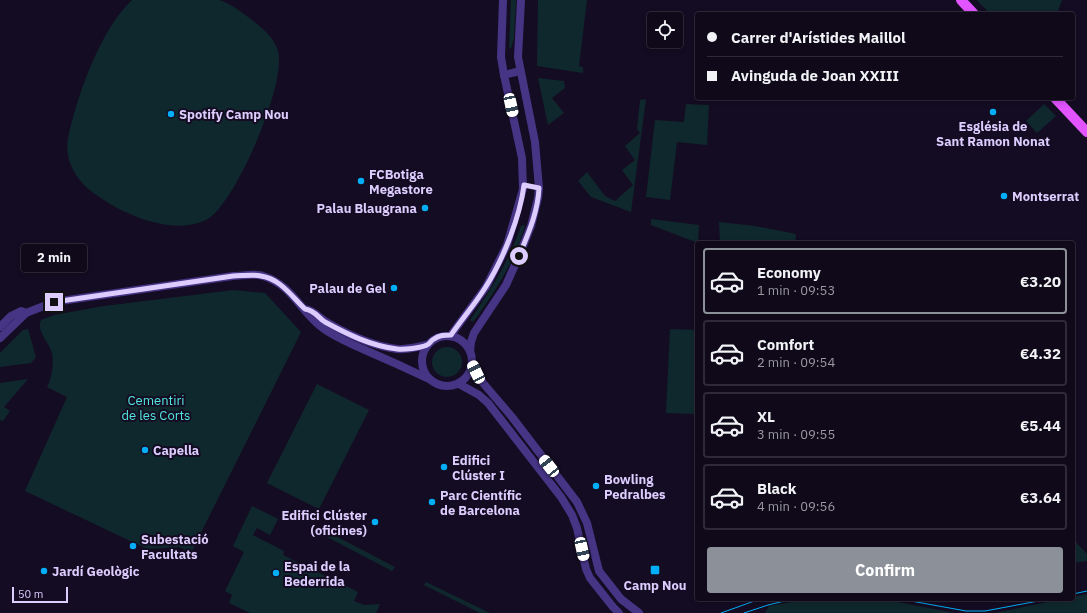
<!DOCTYPE html>
<meta charset="utf-8">
<style>
body{margin:0;font-family:"IBM Plex Sans",sans-serif;background:#1d1727;color:#f1f3f6;height:100vh;display:flex;flex-direction:column;font-size:15px;white-space:nowrap}
*{box-sizing:border-box;margin:0}
p{font-size:13px;color:#9b9aa2}
.icon{flex:none;width:22px;height:22px;fill:none;stroke:currentColor;stroke-width:2;stroke-linecap:round;stroke-linejoin:round}
.map{position:relative;flex:1;overflow:hidden}
.panel{position:absolute;left:695px;top:241px;width:380px;height:360px;display:flex;flex-direction:column;background:#0f091a;border-radius:4px;box-shadow:0 2px 6px #0003,0 0 0 1px #2f2a39}
.panel>*{flex:none}
.banner{position:absolute;left:695px;top:12px;width:380px;height:88px;border-radius:4px;box-shadow:0 2px 6px #0003,0 0 0 1px #2f2a39;display:grid;align-content:center;height:88px;padding:0 12px;background:#0f091a}
.buttons{position:absolute;left:647px;top:12px;display:grid;gap:8px}
.buttons a{display:grid;place-items:center;width:36px;height:36px;border-radius:4px;background:#0f091a;box-shadow:0 2px 6px #0003,0 0 0 1px #2f2a39;font-size:20px}
.scale{position:absolute;left:12px;bottom:10px;width:56px;box-sizing:border-box;padding-left:4px;border:2px solid #ddcdff;border-top:0;font-size:11px;line-height:14px;white-space:nowrap;color:#ddcdff;-webkit-text-stroke:3px #140c22;paint-order:stroke}
.end{position:absolute;width:18px;height:18px;margin:-9px;border:5px solid #ddcdff;background:#111;box-shadow:0 0 0 2px #111}
.from{border-radius:50%}
.bubble{position:absolute;height:28px;border-radius:4px;background:#0f091a;box-shadow:0 2px 6px #0003,0 0 0 1px #2f2a39;font-size:13px;font-weight:700;line-height:28px;text-align:center}
.car{position:absolute;width:12px;height:24px;margin:-12px -6px;border-radius:5px;box-shadow:0 0 3px 1px #0007;background:linear-gradient(#fff 24%,#345 0 40%,#fff 0 76%,#345 0 86%,#fff 0)}
.banner b{display:flex;align-items:center;gap:14px;height:38px;font-size:15px}
.banner b+b{border-top:1px solid #2f2a39}
.banner i{width:10px;height:10px;background:#f1f3f6}
ul{padding:7px 0 0;list-style:none}
li{display:flex;align-items:center;gap:12px;height:66px;margin:0 8px 6px;padding:0 4px;border:2px solid #2f2a39;border-radius:4px}
li div{flex:1}
li b{display:block;font-size:15px}
li em{font-style:normal;font-weight:700}
li.selected{border-color:#8c9099}
li>.icon{width:36px;height:36px;stroke-width:1.5}
.button{display:flex;gap:8px;margin-top:auto;padding:8px 12px}
.button a{flex:1;height:46px;border-radius:4px;background:#8c9099;color:#fff;font-size:16px;font-weight:700;line-height:46px;text-align:center}
.map>svg:first-child{display:block}
.green{fill:#0f282d}
.lines{fill:none;stroke-linecap:round;stroke-linejoin:round}
.minor{stroke:#463485;stroke-width:8}
.major{stroke:#e154ff;stroke-width:10}
.tram{stroke:#00aff8;stroke-width:1}
.route{stroke:#ddcdff;stroke-width:5}
.poi-dot{fill:#00aff8;stroke:#140c22;stroke-width:1.5}
.labels{text-anchor:middle;stroke-width:4;stroke-linejoin:round;paint-order:stroke}
.poi-label{font-size:13px;font-weight:bold;fill:#ddcdff;stroke:#140c22;text-anchor:start}
.park-label{font-size:13px;fill:#51e7df;stroke:#140c22}
</style>
<div class="map">
<svg width="1087" height="613" viewBox="0 0 1087 613">
<rect width="100%" height="100%" fill="#140c22"/>
<!-- green -->
<g class="green">
<path d="M132,0C152,0 171,0 191,0C200,0 210,0 219,0C229,2 244,14 252,20C262,28 272,36 277,48C286,71 262,129 252,152C244,169 223,212 206,220C174,236 124,215 98,196C78,183 64,163 68,138C77,96 100,30 132,0Z"/>
<path d="M511,0H516L514,39L511,48L509,49Z"/>
<path d="M538,0H587L579,66L583,67V73L537,66Z"/>
<path d="M977,0H1062L1057,14H990Z"/>
<path d="M538,78L564,81L565,88L552,98L564,113L548,125Z"/>
<path d="M646,99L631,212L591,197L578,181L587,172L605,196L615,201L633,185L622,170L635,160L625,146L640,133L637,129L640,100Z"/>
<path d="M686,104L709,105L707,145L677,142L670,200L646,197L655,120L684,122Z"/>
<path d="M1044,104L1056,116L1037,133L1026,121Z"/>
<path d="M651,219L699,225L698,243L651,225Z"/>
<path d="M719,222L755,226L796,234L795,243H720Z"/>
<path d="M525,225C515,261 495,292 473,322L470,320C491,290 509,261 521,226Z"/>
<path d="M234,290L265,293L301,332L191,553L180,547L147,549L25,491L67,397L47,387C52,377 54,365 52,353C49,342 36,331 41,320L54,315L104,306Z"/>
<path d="M28,329L36,357L31,363L0,367V353L23,330Z"/>
<path d="M670,329L697,330V414L666,413Z"/>
<circle cx="447" cy="362" r="15"/>
<path d="M28,379L4,407L10,411L3,421L0,420V383Z"/>
<path d="M317,384L369,410L319,509L267,483Z"/>
<path d="M252,506L278,519L270,535L257,528L253,535L284,551L283,555L358,592L354,601L364,605L380,604L376,613H250L229,603L232,595L225,591L244,552L233,546Z"/>
<path d="M326,531L395,567L392,571L325,536Z"/>
<path d="M1073,539L1087,554V561L1073,563Z"/>
<path d="M426,582L490,613H480L424,585Z"/>
<path d="M1087,594V613H995L1062,599H1073V597Z"/>
<path d="M808,599H875L892,601L955,613H765L769,606Z"/>
</g>
<g class="lines">
<!-- minor -->
<g class="minor">
<path d="M504,75L520,71"/>
<path d="M305,309C315,311 319,318 328,323C349,335 372,346 397,349C407,350 417,347 427,345"/>
<path d="M0,327L11,316L21,311L26,313"/>
<path d="M451,335L486,287L507,245L523,189L522,158L504,75L501,57L503,0"/>
<circle cx="447" cy="361" r="25"/>
<path d="M0,338L26,313L54,302L233,276C242,276 255,273 263,276C293,285 301,313 324,329C337,338 351,344 365,350C386,359 408,369 429,379"/>
<path d="M470,351L471,342L474,333L506,285L519,256L531,226L538,198L539,188L535,142L518,57L521,0"/>
<path d="M472,363L483,383L512,417L577,502L587,523L599,571L621,599L639,613"/>
<path d="M459,384L479,395L488,403L561,497L572,515L577,528L586,569L590,578L613,607L619,613"/>
</g>
<!-- major -->
<g class="major">
<path d="M961,0L974,14"/>
<path d="M1055,98L1087,132"/>
</g>
<!-- tram -->
<g class="tram">
<path d="M1073,594L1087,591"/>
<path d="M900,599L966,611H985L1049,599"/>
<path d="M721,613L760,599"/>
<path d="M744,613L768,605L793,599"/>
</g>
</g>
<g class="lines">
<!-- route -->
<path class="route" d="M54,302L233,276C242,276 252,274 261,276C281,279 292,297 305,309C316,311 317,317 325,322C347,334 371,346 397,349C403,350 421,348 427,345C430,344 431,340 434,339C439,335 445,335 451,335C462,319 475,304 485,288C503,260 520,217 524,185L539,188C538,212 528,234 519,256"/>
</g>
<!-- markers -->
<g class="poi-dot">
<circle cx="993" cy="112" r="4"/>
<circle cx="171" cy="114" r="4"/>
<circle cx="361" cy="181" r="4"/>
<circle cx="1004" cy="196" r="4"/>
<circle cx="425" cy="208" r="4"/>
<circle cx="394" cy="288" r="4"/>
<circle cx="145" cy="450" r="4"/>
<circle cx="444" cy="467" r="4"/>
<circle cx="596" cy="486" r="4"/>
<circle cx="432" cy="502" r="4"/>
<circle cx="375" cy="522" r="4"/>
<circle cx="133" cy="546" r="4"/>
<rect x="650" y="565" width="10" height="10" rx="2"/>
<circle cx="44" cy="571" r="4"/>
<circle cx="276" cy="573" r="4"/>
</g>
<g class="labels">
<!-- poi labels -->
<g class="poi-label">
<text x="179" y="119">Spotify Camp Nou</text>
<text x="993" y="131" text-anchor="middle">Església de<tspan x="993" dy="15">Sant Ramon Nonat</tspan></text>
<text x="369" y="179">FCBotiga<tspan x="369" dy="15">Megastore</tspan></text>
<text x="1012" y="201">Montserrat</text>
<text x="417" y="213" text-anchor="end">Palau Blaugrana</text>
<text x="386" y="293" text-anchor="end">Palau de Gel</text>
<text x="153" y="455">Capella</text>
<text x="452" y="465">Edifici<tspan x="452" dy="15">Clúster I</tspan></text>
<text x="604" y="484">Bowling<tspan x="604" dy="15">Pedralbes</tspan></text>
<text x="440" y="500">Parc Científic<tspan x="440" dy="15">de Barcelona</tspan></text>
<text x="367" y="520" text-anchor="end">Edifici Clúster<tspan x="367" dy="15">(oficines)</tspan></text>
<text x="141" y="544">Subestació<tspan x="141" dy="15">Facultats</tspan></text>
<text x="284" y="571">Espai de la<tspan x="284" dy="15">Bederrida</tspan></text>
<text x="52" y="576">Jardí Geològic</text>
<text x="655" y="590" text-anchor="middle">Camp Nou</text>
</g>
<!-- park labels -->
<g class="park-label">
<text x="156" y="405">Cementiri<tspan x="156" dy="15">de les Corts</tspan></text>
</g>
</g>
</svg>
<div class="buttons">
<a><svg class="icon" aria-label="locate" viewBox="0 0 24 24"><circle cx="12" cy="12" r="6"/><path d="M12 2v4M12 18v4M2 12h4M18 12h4"/></svg></a>
</div>
<div class="scale">50 m</div>
<i class="end from" style="left:519px;top:256px"></i>
<i class="end" style="left:54px;top:302px"></i>
<div class="bubble" style="left:21px;top:244px;width:66px">2 min</div>
<i class="car" style="left:511px;top:105px;rotate:168deg"></i>
<i class="car" style="left:476px;top:372px;rotate:334deg"></i>
<i class="car" style="left:549px;top:466px;rotate:322deg"></i>
<i class="car" style="left:582px;top:549px;rotate:168deg"></i>
<div class="banner">
<b><i class="from"></i>Carrer d'Arístides Maillol</b>
<b><i></i>Avinguda de Joan XXIII</b>
</div>
<section class="panel">
<ul>
<li class="selected"><svg class="icon" aria-label="car" viewBox="0 0 24 24"><path d="M5 17H2v-5l4-1 3-4h7l3 4 3 1v5h-3M9 17h6M6 11h13"/><circle cx="7" cy="17" r="2"/><circle cx="17" cy="17" r="2"/></svg><div><b>Economy</b><p>1 min · 09:53</p></div><em>€3.20</em></li>
<li><svg class="icon" aria-label="car" viewBox="0 0 24 24"><path d="M5 17H2v-5l4-1 3-4h7l3 4 3 1v5h-3M9 17h6M6 11h13"/><circle cx="7" cy="17" r="2"/><circle cx="17" cy="17" r="2"/></svg><div><b>Comfort</b><p>2 min · 09:54</p></div><em>€4.32</em></li>
<li><svg class="icon" aria-label="car" viewBox="0 0 24 24"><path d="M5 17H2v-5l4-1 3-4h7l3 4 3 1v5h-3M9 17h6M6 11h13"/><circle cx="7" cy="17" r="2"/><circle cx="17" cy="17" r="2"/></svg><div><b>XL</b><p>3 min · 09:55</p></div><em>€5.44</em></li>
<li><svg class="icon" aria-label="car" viewBox="0 0 24 24"><path d="M5 17H2v-5l4-1 3-4h7l3 4 3 1v5h-3M9 17h6M6 11h13"/><circle cx="7" cy="17" r="2"/><circle cx="17" cy="17" r="2"/></svg><div><b>Black</b><p>4 min · 09:56</p></div><em>€3.64</em></li>
</ul>
<div class="button"><a>Confirm</a></div>
</section>
</div>
